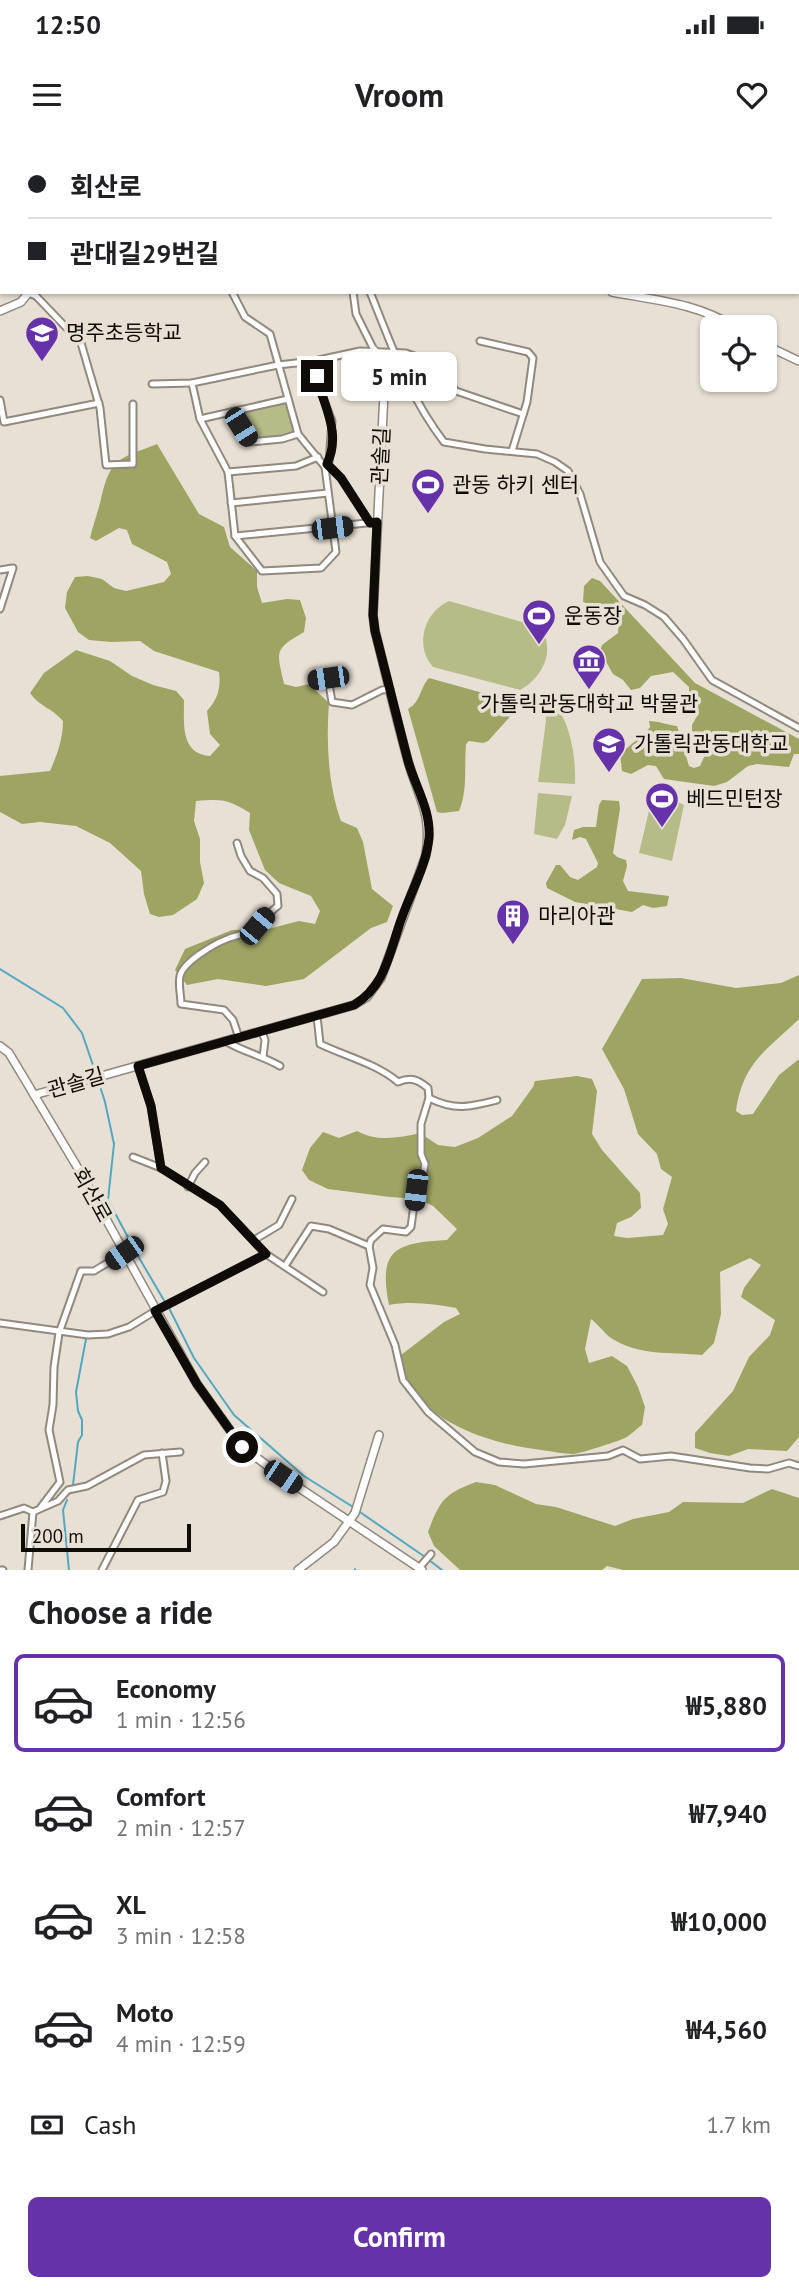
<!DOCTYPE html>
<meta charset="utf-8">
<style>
body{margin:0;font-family:"PT Sans","Noto Sans KR",sans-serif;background:#f6f6f6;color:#202124;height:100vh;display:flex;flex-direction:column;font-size:26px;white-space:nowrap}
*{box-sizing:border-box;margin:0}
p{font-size:23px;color:#757577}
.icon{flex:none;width:38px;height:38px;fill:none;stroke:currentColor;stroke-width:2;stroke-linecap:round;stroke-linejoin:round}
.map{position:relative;height:1430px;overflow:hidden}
.drawer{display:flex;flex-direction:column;background:#fff;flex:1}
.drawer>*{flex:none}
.guide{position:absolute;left:0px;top:0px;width:800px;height:154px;box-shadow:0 2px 5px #0004;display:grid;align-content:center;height:154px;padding:0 28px;background:#fff}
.buttons{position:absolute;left:700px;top:175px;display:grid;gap:14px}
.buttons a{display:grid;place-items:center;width:77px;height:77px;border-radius:10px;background:#fff;box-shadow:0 2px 5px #0004;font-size:35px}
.scale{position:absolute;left:21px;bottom:18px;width:170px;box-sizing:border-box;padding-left:7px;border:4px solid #0f0c08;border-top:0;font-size:19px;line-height:24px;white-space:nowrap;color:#0f0c08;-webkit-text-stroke:5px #e9e0d5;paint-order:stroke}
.end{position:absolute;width:32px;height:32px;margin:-16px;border:9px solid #0f0c08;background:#fff;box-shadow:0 0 0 4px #fff}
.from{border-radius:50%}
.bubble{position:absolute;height:49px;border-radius:10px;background:#fff;box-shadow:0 2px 5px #0004;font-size:23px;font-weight:800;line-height:49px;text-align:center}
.car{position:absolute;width:21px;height:42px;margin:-21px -10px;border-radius:9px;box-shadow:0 0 5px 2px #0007;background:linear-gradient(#222 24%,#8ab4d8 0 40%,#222 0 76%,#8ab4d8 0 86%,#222 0)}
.guide b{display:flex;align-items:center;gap:24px;height:66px;font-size:26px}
.guide b+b{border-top:2px solid #e0e0e0}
.guide i{width:18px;height:18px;background:#202124}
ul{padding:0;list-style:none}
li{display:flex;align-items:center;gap:21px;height:98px;margin:0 14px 10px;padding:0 14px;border:4px solid transparent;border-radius:10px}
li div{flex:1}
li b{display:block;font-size:26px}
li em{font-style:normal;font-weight:800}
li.selected{border-color:#6632aa}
li>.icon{width:63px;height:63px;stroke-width:1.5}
h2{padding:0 28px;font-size:32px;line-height:84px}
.pay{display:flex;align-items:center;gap:18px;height:77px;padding:0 28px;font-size:26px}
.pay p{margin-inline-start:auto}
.action{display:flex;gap:14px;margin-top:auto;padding:14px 28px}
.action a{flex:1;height:80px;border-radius:10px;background:#6632aa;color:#fff;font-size:28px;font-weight:800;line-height:80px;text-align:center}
.status{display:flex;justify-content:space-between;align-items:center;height:49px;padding:0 35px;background:#fff;direction:ltr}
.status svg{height:19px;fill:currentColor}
header{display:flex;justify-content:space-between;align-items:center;height:91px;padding:0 28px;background:#fff;font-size:32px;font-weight:800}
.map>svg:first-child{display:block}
.green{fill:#b6bc87}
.forest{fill:#9ea462}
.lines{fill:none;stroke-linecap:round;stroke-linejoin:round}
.stream{stroke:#52a8c0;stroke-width:2}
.minor-casing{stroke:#91887e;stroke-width:9}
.tertiary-casing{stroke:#91887e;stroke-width:10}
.minor{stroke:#fff;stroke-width:5}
.tertiary{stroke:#fff;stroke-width:7}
.route{stroke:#0f0c08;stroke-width:9}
.labels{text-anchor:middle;stroke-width:7;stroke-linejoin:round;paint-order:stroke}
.poi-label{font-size:21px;fill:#0f0c08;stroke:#e9e0d5;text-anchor:start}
.street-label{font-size:21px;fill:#0f0c08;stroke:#e9e0d5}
</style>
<div class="status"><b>12:50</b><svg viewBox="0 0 49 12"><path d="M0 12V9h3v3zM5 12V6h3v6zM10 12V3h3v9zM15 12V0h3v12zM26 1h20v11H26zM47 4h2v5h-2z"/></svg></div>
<header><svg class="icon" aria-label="menu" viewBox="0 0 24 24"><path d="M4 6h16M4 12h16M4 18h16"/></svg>Vroom<svg class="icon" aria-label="heart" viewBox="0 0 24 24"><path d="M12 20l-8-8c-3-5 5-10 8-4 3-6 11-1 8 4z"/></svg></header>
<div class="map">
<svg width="799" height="1430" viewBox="0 0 799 1430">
<rect width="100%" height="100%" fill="#e9e0d5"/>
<!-- green -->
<g class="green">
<path d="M288,259L298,294L250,302L232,272Z"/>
<path d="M449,461L539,487C557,508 543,538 520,550L433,527C414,506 424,472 449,461Z"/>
<path d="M554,564C571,583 576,619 575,644L538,642L546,580L545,570Z"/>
<path d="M538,653L572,656L565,685L557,699L534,694Z"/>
<path d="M652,658H670L684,665L672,721L639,713Z"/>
</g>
<!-- forest -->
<g class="forest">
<path d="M157,304L199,374L224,387L230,407L257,431V447L262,463L287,459L300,460L306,478L304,492C273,510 277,511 284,544L296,547L309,544L329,563C326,602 328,645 341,681L357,688L363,702L372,749L393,766L387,782L371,788L304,839L266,846L218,839L187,845L175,830L185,809L232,790L268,789L299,781L315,784L320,771L311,756L279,743L265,730L249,690L250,673C228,659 222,659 196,661L194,681L200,699V722L204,743L197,759L173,775L159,777L150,774L144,754L141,731L110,703L76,686L40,682L22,684L0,672V636L50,631C57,615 63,599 63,581C52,568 40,567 30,553L44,533L76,510L110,521L132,536L153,545L176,551L184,560C184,583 180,614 210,616L220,605L210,594L207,571C218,559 221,548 219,532L154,511L140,501L111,502L89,500L78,492L65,468L67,452L75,437L88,436L102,439L114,448L126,451L164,442L171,434L167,422L132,404L127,390L119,388L96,401L90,398C93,385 98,372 101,359C105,343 108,326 125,317C135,311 146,309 157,304Z"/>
<path d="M592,438L600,441L695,543L799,599V614H794L789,627L757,624L748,626L727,642L714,646L664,639L656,626L648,625L631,634L622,631L620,614L647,591L650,587L649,581C659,581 667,585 677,586L689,626L694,628L700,626L705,615L702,600L692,591V585L697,576L698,561L689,555V547L673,532L651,536L640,548L631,550L623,540L613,534L600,511L602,505L618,493L619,476L616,472L583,462L584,446Z"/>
<path d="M429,538L515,562L516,570L488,601L483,603L469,601L466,604C464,626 468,650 459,671L442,673L437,672L408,569C421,562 420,547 429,538Z"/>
<path d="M602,660L619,661L620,669L613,713L617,717L626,720L627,726L623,741L628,751L669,756L667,766L653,768L643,765L632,772L575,762L547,748L546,743L556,725H560L570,737L578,740L597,727L598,723L586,699L580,697L572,700L574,690L583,687H596L599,665Z"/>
<path d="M799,835V879C766,911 743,922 736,971L742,975L753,974L779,935L799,919V1297L787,1311L748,1309L729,1316L710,1313L695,1308V1293L733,1251L749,1217L770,1195L775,1180L741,1157L744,1148L761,1125L750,1118L720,1132L721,1174L714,1203L702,1215C671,1212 638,1216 611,1198C604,1193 598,1184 591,1179L585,1209L589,1223L612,1216L627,1226L638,1247L645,1267L642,1285C636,1289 631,1295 625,1298C616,1302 582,1313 573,1314C563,1314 551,1311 541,1310C486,1303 408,1279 401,1215L444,1182L460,1174L456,1168C434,1164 411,1161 389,1165C378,1109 395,1103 447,1100L457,1089L433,1066L419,1059L390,1057L328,1049L309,1040L302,1030L310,1008L323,992L339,998L357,991C377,1002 399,998 420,993L438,1005L455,1007L478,998L512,976L533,947L535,941L577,936L592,939L597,951L592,994L602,1010L640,1053L641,1068L631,1077L617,1083L614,1096L627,1098L663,1095L668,1084L663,1069L672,1037L661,1029L657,1014L638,994L624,949L602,909L642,839L681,838L736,848L781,843Z"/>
<path d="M476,1342L495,1345L536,1364L556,1367L615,1386L633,1379L669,1372L683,1362L743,1363L772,1349L799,1358V1430H623L607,1426L602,1430H460L434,1406L428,1392C440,1360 444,1354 476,1342Z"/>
</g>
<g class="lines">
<!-- stream -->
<g class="stream">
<path d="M0,829L63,868L82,893L96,934"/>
<path d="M98,940L105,962L114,1004L108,1060L138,1116L165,1162"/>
<path d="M168,1166L194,1218L234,1275L304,1336L353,1367"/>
<path d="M73,1345L78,1302L82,1295V1280L78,1271L76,1252L86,1199"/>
<path d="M67,1360L63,1370L69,1430"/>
<path d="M357,1370L425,1417"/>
<path d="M429,1420L442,1430"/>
<path d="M355,1430V1429"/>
</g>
<!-- minor casing -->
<g class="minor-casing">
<g id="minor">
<path d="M353,152L356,174L374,210"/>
<path d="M370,152C392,206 408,255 444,302L485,309L537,314L555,322L568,331L580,354L600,422L624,456L645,465L664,477L683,499L712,540L799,588"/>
<path d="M28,153L36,156L81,203L100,268L106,325L133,324V264"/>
<path d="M480,201L528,212L533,218L527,262L512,311"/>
<path d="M314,221L320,250L332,281L329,322L325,327"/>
<path d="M192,243L200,279L228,332L235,396L262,431L321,428L336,412L325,327L298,294L270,194L245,177L232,152"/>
<path d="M152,244L192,243L278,225L314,221L360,211L406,213L442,226L446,240L456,251L523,274"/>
<path d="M0,260L4,282L99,263"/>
<path d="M232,272L250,302L282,299L298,294"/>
<path d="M200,279L288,259"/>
<path d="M327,324L341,338L370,383"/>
<path d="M228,332L296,326L318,317"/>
<path d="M231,363L328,353"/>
<path d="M235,396L377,382"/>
<path d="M0,430L13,428L0,469"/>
<path d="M312,540L328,538L332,562L352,565L382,550L390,549"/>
<path d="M237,703L241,716L250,731L263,738L277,754L278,766C267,773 261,787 248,792C242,795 234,796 227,799C214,804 183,822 180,836C178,845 181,855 181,864L224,870L233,880L239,898"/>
<path d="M317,876L320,904C345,916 377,924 398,942C411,937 417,939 428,948L429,958C455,971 470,967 497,960"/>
<path d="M262,892L265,900L263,917"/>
<path d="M227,902C244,912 263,916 280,926"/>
<path d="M138,926L151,966L161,1028L220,1065L266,1114L323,1152"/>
<path d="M133,1017L161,1028"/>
<path d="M188,1047L195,1033L205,1022"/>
<path d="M254,1100L279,1085L292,1059"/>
<path d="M369,1106L373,1128L370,1145L395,1205L403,1240L428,1272L475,1312L499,1322L524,1324L608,1316L623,1310L640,1319L671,1316L750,1328L768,1329L789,1323L799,1326"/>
<path d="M285,1126L311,1086L329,1089L369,1106L371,1100L383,1089L406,1092L411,1087L416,1050L422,1042L425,1024L421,1014V984L429,958"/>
<path d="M0,1183L88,1195L108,1194L129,1187L155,1171L266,1114"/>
<path d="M41,1367L60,1342L49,1290L53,1265L54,1227L59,1193L81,1131H94L124,1113"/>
<path d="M0,1376L24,1368L33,1372"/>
<path d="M419,1428L431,1414"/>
<path d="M0,1430H3"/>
<path d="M28,1430L33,1372L58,1361L68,1350L87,1346L144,1315L180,1312"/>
<path d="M102,1430L138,1360L163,1352L166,1341L162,1313"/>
</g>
</g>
<!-- tertiary casing -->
<g class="tertiary-casing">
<g id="tertiary">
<path d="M50,0L51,2"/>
<path d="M357,2V0"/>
<path d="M612,152C653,160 698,163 734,187"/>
<path d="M0,171L21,162L29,152"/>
<path d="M765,205L799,221"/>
<path d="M0,906L9,913L79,1030L197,1244L242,1307L283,1337L422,1430"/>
<path d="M34,955L354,865L367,857L381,838L426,715C432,672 419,660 408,621C396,578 386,534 375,491L373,475L385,233L383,224L374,210"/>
<path d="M298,1430L334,1402L355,1373L379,1295"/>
</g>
</g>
<!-- minor -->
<use href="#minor" class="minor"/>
<!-- tertiary -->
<use href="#tertiary" class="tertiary"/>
</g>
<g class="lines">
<!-- route -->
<path class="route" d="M242,1307L197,1244L155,1171L266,1114L220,1065L161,1028L151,966L138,926L354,865C383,847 388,820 398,789C407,758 426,729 429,698C431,670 415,646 408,621C397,578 386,534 375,491L373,475L377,382L370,383L341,338L327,324C342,292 323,266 317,236"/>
</g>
<!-- icons -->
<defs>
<g id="school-pin" transform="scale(1.75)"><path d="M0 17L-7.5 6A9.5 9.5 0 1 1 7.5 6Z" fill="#6632aa" stroke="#e9e0d5"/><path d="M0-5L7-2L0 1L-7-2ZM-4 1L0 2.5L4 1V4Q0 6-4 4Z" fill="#fff"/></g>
<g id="stadium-pin" transform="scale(1.75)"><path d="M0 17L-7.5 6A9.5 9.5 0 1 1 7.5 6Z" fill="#6632aa" stroke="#e9e0d5"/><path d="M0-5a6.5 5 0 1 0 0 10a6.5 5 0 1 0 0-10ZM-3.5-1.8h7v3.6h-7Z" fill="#fff"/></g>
<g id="museum-pin" transform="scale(1.75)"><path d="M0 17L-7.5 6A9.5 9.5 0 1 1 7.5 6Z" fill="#6632aa" stroke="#e9e0d5"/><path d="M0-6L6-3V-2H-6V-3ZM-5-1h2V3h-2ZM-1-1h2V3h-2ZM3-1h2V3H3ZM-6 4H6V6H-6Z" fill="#fff"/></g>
<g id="university-pin" transform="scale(1.75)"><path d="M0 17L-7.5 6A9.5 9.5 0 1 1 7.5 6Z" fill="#6632aa" stroke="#e9e0d5"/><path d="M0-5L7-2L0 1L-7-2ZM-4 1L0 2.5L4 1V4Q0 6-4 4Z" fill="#fff"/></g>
<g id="building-pin" transform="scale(1.75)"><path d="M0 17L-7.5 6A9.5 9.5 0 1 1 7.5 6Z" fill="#6632aa" stroke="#e9e0d5"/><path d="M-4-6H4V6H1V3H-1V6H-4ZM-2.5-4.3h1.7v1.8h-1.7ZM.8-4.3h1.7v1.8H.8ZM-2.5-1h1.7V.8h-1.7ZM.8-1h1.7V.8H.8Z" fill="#fff"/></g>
</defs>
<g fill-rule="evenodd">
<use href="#school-pin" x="42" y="193"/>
<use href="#stadium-pin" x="428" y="345"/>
<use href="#stadium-pin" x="539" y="476"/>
<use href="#museum-pin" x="589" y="521"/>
<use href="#university-pin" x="609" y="604"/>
<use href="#stadium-pin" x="662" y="659"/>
<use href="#building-pin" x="513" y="776"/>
</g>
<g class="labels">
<!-- poi labels -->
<g class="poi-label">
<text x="66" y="200">명주초등학교</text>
<text x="452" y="352">관동 하키 센터</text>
<text x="564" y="483">운동장</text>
<text x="589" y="571" text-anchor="middle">가톨릭관동대학교 박물관</text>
<text x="634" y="611">가톨릭관동대학교</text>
<text x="686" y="666">베드민턴장</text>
<text x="538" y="783">마리아관</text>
</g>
<!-- street labels -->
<g class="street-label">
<text transform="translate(381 316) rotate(-87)" y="7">관솔길</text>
<text transform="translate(76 943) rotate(-16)" y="7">관솔길</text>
<text transform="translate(92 1055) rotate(61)" y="7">회산로</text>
</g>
</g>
</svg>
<div class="buttons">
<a><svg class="icon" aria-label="locate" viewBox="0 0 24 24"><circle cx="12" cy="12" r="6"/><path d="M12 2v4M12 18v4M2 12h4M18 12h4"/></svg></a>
</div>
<div class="scale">200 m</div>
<i class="end from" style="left:242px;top:1307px"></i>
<i class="end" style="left:317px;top:236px"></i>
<div class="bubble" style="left:341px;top:212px;width:116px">5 min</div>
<i class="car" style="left:241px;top:287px;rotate:148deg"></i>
<i class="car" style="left:332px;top:388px;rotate:83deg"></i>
<i class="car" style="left:328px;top:538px;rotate:262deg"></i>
<i class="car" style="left:257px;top:786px;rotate:40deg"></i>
<i class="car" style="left:416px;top:1050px;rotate:187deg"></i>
<i class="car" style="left:124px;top:1113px;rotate:235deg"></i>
<i class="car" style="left:283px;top:1337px;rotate:124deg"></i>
<div class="guide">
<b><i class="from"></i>회산로</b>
<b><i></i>관대길29번길</b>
</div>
</div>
<section class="drawer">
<h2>Choose a ride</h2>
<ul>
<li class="selected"><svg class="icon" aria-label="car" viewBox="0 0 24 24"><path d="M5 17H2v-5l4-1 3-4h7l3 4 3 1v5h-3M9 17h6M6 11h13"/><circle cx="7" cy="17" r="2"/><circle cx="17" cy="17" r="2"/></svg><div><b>Economy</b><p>1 min · 12:56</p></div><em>₩5,880</em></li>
<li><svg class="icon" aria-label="car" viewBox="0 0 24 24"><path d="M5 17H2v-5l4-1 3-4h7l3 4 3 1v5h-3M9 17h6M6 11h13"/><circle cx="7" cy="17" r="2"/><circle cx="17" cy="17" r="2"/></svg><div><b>Comfort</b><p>2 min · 12:57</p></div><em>₩7,940</em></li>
<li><svg class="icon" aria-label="car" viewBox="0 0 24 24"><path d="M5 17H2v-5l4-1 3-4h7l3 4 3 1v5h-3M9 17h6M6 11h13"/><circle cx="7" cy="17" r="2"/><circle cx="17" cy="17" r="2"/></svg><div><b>XL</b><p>3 min · 12:58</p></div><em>₩10,000</em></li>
<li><svg class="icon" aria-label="car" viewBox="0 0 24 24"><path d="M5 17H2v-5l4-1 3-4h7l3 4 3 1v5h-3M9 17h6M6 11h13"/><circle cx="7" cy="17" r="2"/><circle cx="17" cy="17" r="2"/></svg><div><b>Moto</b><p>4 min · 12:59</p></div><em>₩4,560</em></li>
</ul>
<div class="pay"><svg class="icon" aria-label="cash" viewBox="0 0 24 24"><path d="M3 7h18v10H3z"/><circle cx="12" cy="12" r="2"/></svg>Cash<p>1.7 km</p></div>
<div class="action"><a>Confirm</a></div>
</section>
